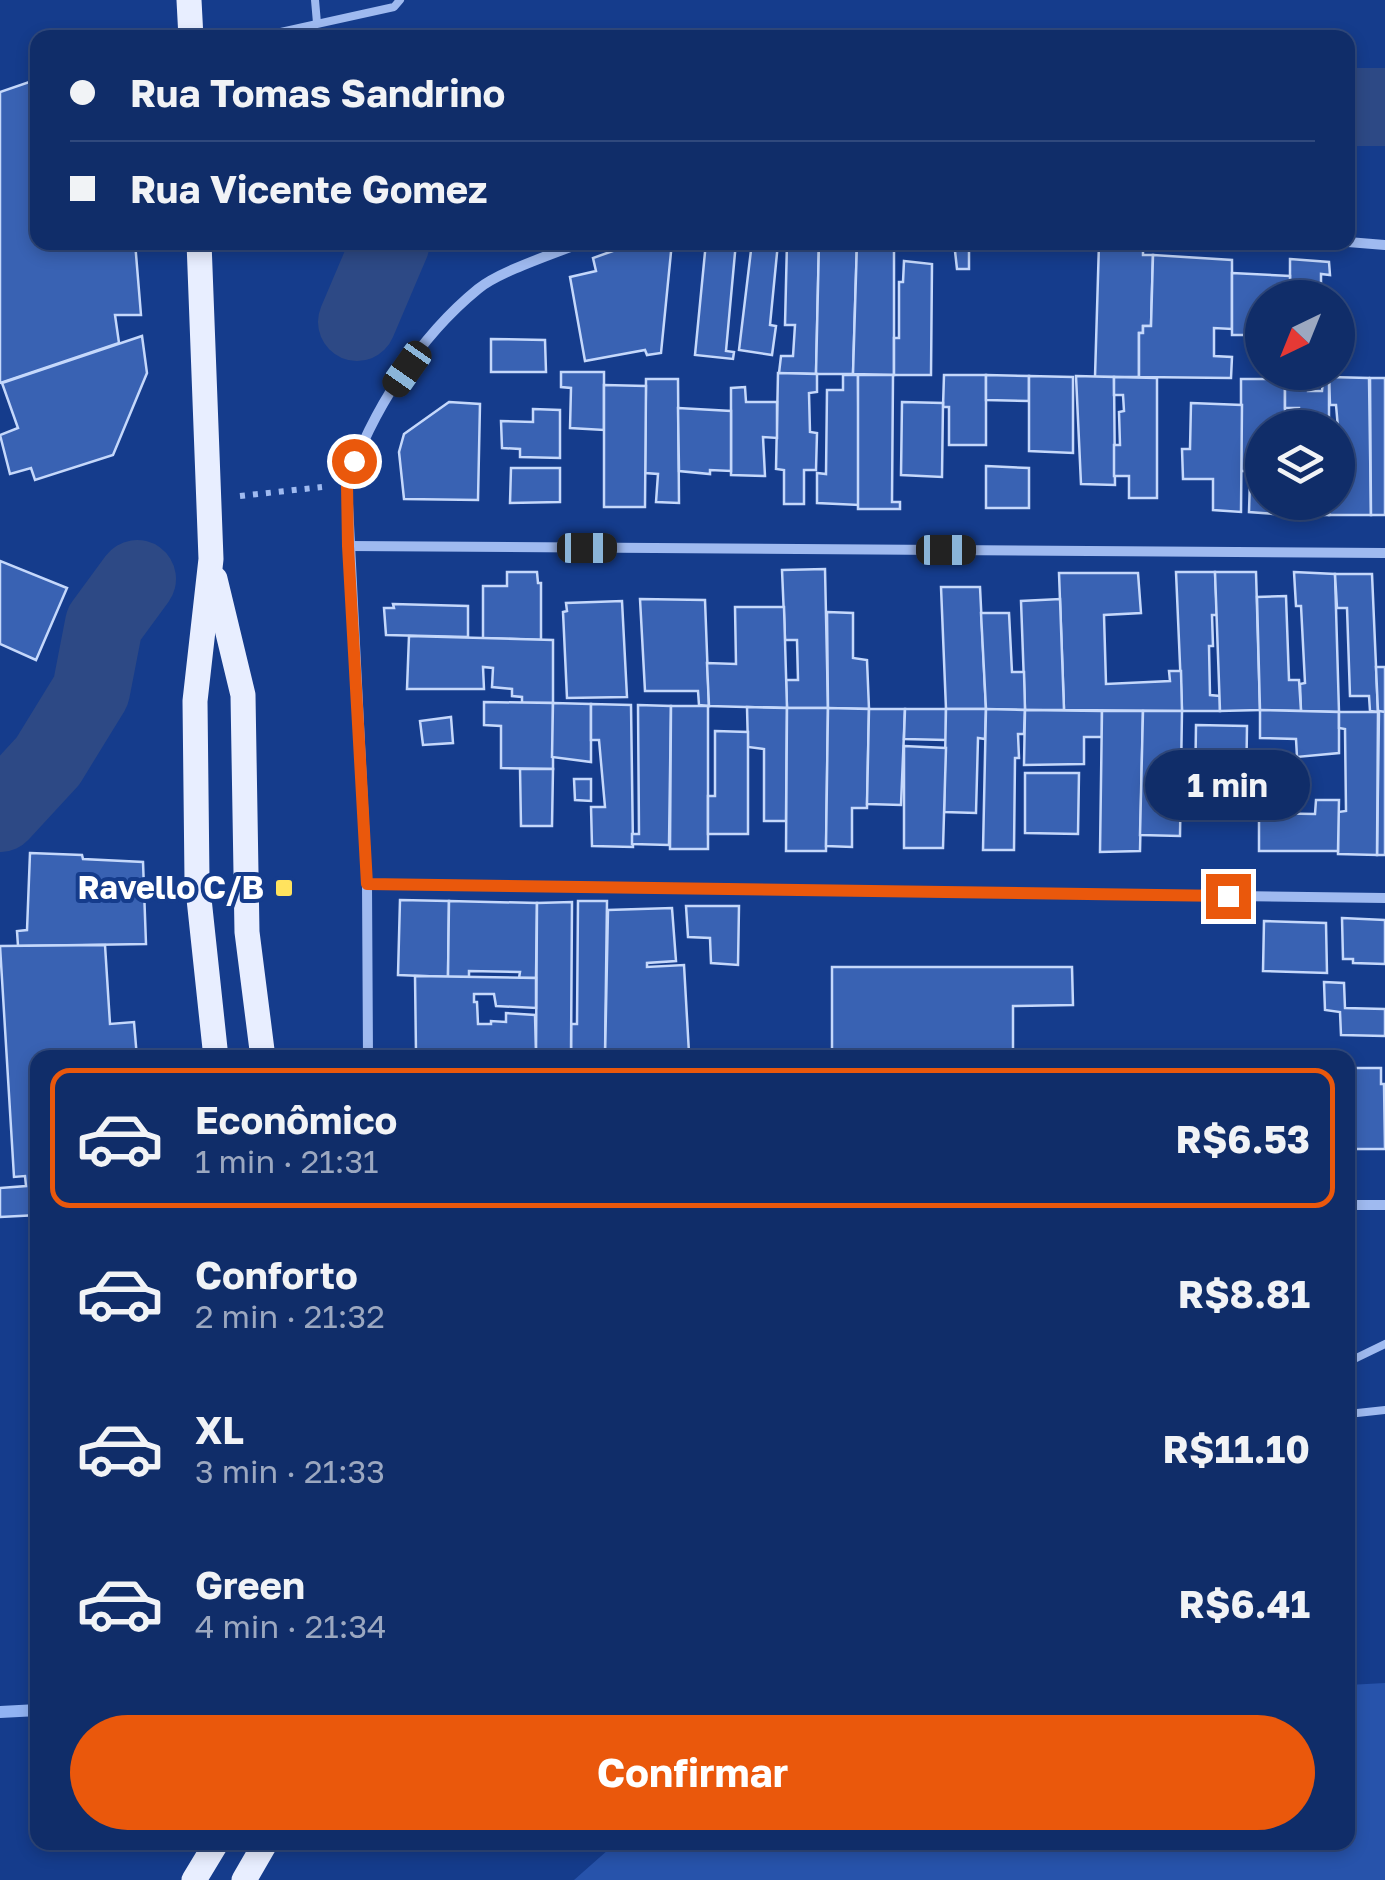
<!DOCTYPE html>
<html lang="pt">
<meta charset="utf-8">
<style>
body{margin:0;font-family:"Golos Text",sans-serif;background:#1e3971;color:#f1f3f6;height:100vh;display:flex;flex-direction:column;font-size:38px;white-space:nowrap}
*{box-sizing:border-box;margin:0}
p{font-size:32px;color:#9ca8c0}
.icon{flex:none;width:55px;height:55px;fill:none;stroke:currentColor;stroke-width:2;stroke-linecap:round;stroke-linejoin:round}
.map{position:relative;flex:1;overflow:hidden}
.details{position:absolute;left:30px;top:1050px;width:1325px;height:800px;display:flex;flex-direction:column;background:#102d69;border-radius:20px;box-shadow:0 5px 15px #0003,0 0 0 2px #30497d}
.details>*{flex:none}
.banner{position:absolute;left:30px;top:30px;width:1325px;height:220px;border-radius:20px;box-shadow:0 5px 15px #0003,0 0 0 2px #30497d;display:grid;align-content:center;height:220px;padding:0 40px;background:#102d69}
.needle{width:65px;rotate:223deg}
.fabs{position:absolute;left:1245px;top:280px;display:grid;gap:20px}
.fabs a{display:grid;place-items:center;width:110px;height:110px;border-radius:50%;background:#102d69;box-shadow:0 5px 15px #0003,0 0 0 2px #30497d;font-size:50px}
.end{position:absolute;width:45px;height:45px;margin:-22px;border:12px solid #ea580c;background:#fff;box-shadow:0 0 0 5px #fff}
.from{border-radius:50%}
.bubble{position:absolute;height:70px;border-radius:35px;background:#102d69;box-shadow:0 5px 15px #0003,0 0 0 2px #30497d;font-size:32px;font-weight:700;line-height:70px;text-align:center}
.car{position:absolute;width:30px;height:60px;margin:-30px -15px;border-radius:12px;box-shadow:0 0 8px 2px #0007;background:linear-gradient(#222 24%,#8ab4d8 0 40%,#222 0 76%,#8ab4d8 0 86%,#222 0)}
.banner b{display:flex;align-items:center;gap:35px;height:95px;font-size:38px}
.banner b+b{border-top:2px solid #30497d}
.banner i{width:25px;height:25px;background:#f1f3f6}
ul{padding:18px 0 0;list-style:none}
li{display:flex;align-items:center;gap:30px;height:140px;margin:0 20px 15px;padding:0 20px;border:5px solid transparent;border-radius:20px}
li div{flex:1}
li b{display:block;font-size:38px}
li em{font-style:normal;font-weight:700}
li.active{border-color:#ea580c}
li>.icon{width:90px;height:90px;stroke-width:1.5}
.cta{display:flex;gap:20px;margin-top:auto;padding:20px 40px}
.cta a{flex:1;height:115px;border-radius:60px;background:#ea580c;color:#fff;font-size:40px;font-weight:700;line-height:115px;text-align:center}
.map>svg:first-child{display:block}
.green{fill:#2753ab}
.lines{fill:none;stroke-linecap:round;stroke-linejoin:round}
.stream{stroke:#91b3f3;stroke-width:12}
.river{stroke:#2d4985;stroke-width:78}
.building{fill:#3962b3;stroke:#c5d8fb;stroke-width:2.5}
.path{stroke:#9fbaf0;stroke-width:6;stroke-dasharray:5 8;stroke-linecap:butt}
.lane{stroke:#9fbaf0;stroke-width:8}
.street{stroke:#9fbaf0;stroke-width:10}
.primary{stroke:#e8eeff;stroke-width:25}
.route{stroke:#ea580c;stroke-width:12}
.poi-dot{fill:#ffe35e;stroke:#153c8c;stroke-width:4}
.labels{text-anchor:middle;stroke-width:8;stroke-linejoin:round;paint-order:stroke}
.poi-label{font-size:32px;font-weight:bold;fill:#fff;stroke:#153c8c;text-anchor:end}
</style>
<div class="map">
<svg width="1385" height="1880" viewBox="0 0 1385 1880">
<rect width="100%" height="100%" fill="#153c8c"/>
<!-- green -->
<path class="green" d="M1385,1683V1880H574L617,1842H1348V1685Z"/>
<g class="lines">
<!-- stream -->
<path class="stream" d="M0,1712L38,1710"/>
<!-- river -->
<g class="river">
<path d="M1348,107H1385"/>
<path d="M357,322L391,242"/>
<path d="M0,813L48,761L91,691L104,624L137,579"/>
</g>
</g>
<!-- building -->
<g class="building">
<path d="M38,79V242H135L141,315H115L119,343L0,383V92Z"/>
<path d="M627,242H672L661,353L647,355L645,350L585,361L570,277L596,271L593,258L627,246Z"/>
<path d="M706,242H736L726,351L734,352L733,359L695,355Z"/>
<path d="M752,242L778,243L770,325L776,326L772,355L739,350Z"/>
<path d="M787,242H819L816,374L779,373L781,356H793L795,325H785Z"/>
<path d="M819,242H857L853,374H816Z"/>
<path d="M857,242H894V375L853,374Z"/>
<path d="M954,242H969V269H957Z"/>
<path d="M1099,243L1143,247V255H1153L1151,326H1143V333H1139V377H1095Z"/>
<path d="M1153,255L1232,260V329L1214,328V356L1232,357L1231,378L1139,377V333H1143V326H1151Z"/>
<path d="M1290,259L1329,262L1330,275L1321,274V298H1290Z"/>
<path d="M904,261L932,264L931,375H894V338H899V282H903Z"/>
<path d="M1232,273L1290,276V298H1262V335H1232Z"/>
<path d="M142,336L147,373L113,455L35,480L31,468L10,474L0,435L18,428L2,383Z"/>
<path d="M491,339L545,340L546,372H491Z"/>
<path d="M561,372H604V430L570,428L571,388L561,387Z"/>
<path d="M778,373L817,374V392L809,393L810,432L817,433L816,470H804V504H784V470L776,469Z"/>
<path d="M843,375H858L859,505L817,503V473L826,474L827,390H843Z"/>
<path d="M858,375H893L892,502H900V509H858Z"/>
<path d="M944,375H986V445H949V407H943Z"/>
<path d="M986,375L1029,376V401L986,400Z"/>
<path d="M1029,376L1073,377V453L1029,451Z"/>
<path d="M1076,376L1114,377L1115,485L1081,484Z"/>
<path d="M1114,377L1157,378V498H1129V476H1114V445H1120L1119,412L1124,411L1123,395H1114Z"/>
<path d="M1329,377L1369,378L1371,515H1329V502H1338V428L1336,405H1330Z"/>
<path d="M1370,378H1385V515H1371Z"/>
<path d="M646,379H678L679,503L656,502L658,474L645,473Z"/>
<path d="M1241,379H1285V428H1262V471H1241Z"/>
<path d="M1285,379L1308,380V391H1322L1323,380H1329V428H1299V408H1285Z"/>
<path d="M604,385L646,386L645,507H604Z"/>
<path d="M745,387L746,402H777V438L763,437L765,476L731,475V388Z"/>
<path d="M449,402L480,404L478,500L404,499L399,452L404,434Z"/>
<path d="M902,402L943,403L942,477L901,475Z"/>
<path d="M1191,403L1242,405L1241,512L1213,510V479H1183L1182,449H1190Z"/>
<path d="M678,408L731,411V471L710,470V474L679,471Z"/>
<path d="M533,409L560,410V458L520,457V449L502,448L501,421L533,422Z"/>
<path d="M986,466L1029,468V508H986Z"/>
<path d="M511,468H560V502L510,503Z"/>
<path d="M1250,478H1262V502H1286V515L1249,512Z"/>
<rect x="1286" y="502" width="43" height="13"/>
<path d="M0,561L67,588L36,660L0,644Z"/>
<path d="M825,569L828,708H787L786,680H798L797,640H785L782,570Z"/>
<path d="M507,572H537L538,583H541V640L483,638V586H507Z"/>
<path d="M1176,572H1215L1217,615H1212L1213,646H1209L1210,695L1220,696V711H1182Z"/>
<path d="M1215,572H1256L1260,710L1220,711Z"/>
<path d="M1294,572L1335,574L1339,712L1301,711L1300,684L1305,683L1301,606H1296Z"/>
<path d="M1059,573H1138L1141,613L1104,615L1106,684L1170,681L1169,671H1181L1182,711L1064,710Z"/>
<path d="M1335,574H1372L1378,712L1370,711L1369,696H1350L1347,608H1337Z"/>
<path d="M941,587H980L986,709H946Z"/>
<path d="M1286,596L1289,680H1299L1301,711L1260,710L1257,597Z"/>
<path d="M640,599L705,600L709,706L699,705L698,691H645Z"/>
<path d="M1060,599L1064,710H1025L1021,601Z"/>
<path d="M622,601L627,697L567,698L563,612L567,611L566,603Z"/>
<path d="M393,604L468,606V637L386,635L384,608H394Z"/>
<path d="M735,607H784L787,708L709,706L707,663L736,664Z"/>
<path d="M827,612L853,613V658L867,660L869,709L828,708Z"/>
<path d="M981,613H1009L1012,672H1024L1025,710L986,709Z"/>
<path d="M409,636L553,640V703H522V697L512,696V689L492,687L493,668L483,667L484,689H407Z"/>
<path d="M1376,667H1385V712H1378Z"/>
<path d="M484,702L553,703V769L501,768V726L484,725Z"/>
<path d="M553,703L591,704V762L552,757Z"/>
<path d="M591,704L631,705L633,847L592,846L591,807H605L599,740H591Z"/>
<path d="M638,705L671,706L669,845L632,844V834H639Z"/>
<path d="M671,706H708V849H670Z"/>
<path d="M747,707L787,708L786,821H764V749L748,747Z"/>
<path d="M787,708H828L826,851H786Z"/>
<path d="M828,708L869,709L867,808H852V847L826,846Z"/>
<path d="M869,709H905L901,805L867,804Z"/>
<path d="M905,709H946V740L904,739Z"/>
<path d="M946,709H986L985,739L978,738L976,813L944,812Z"/>
<path d="M986,709L1025,710L1024,734H1018L1019,758H1015L1014,850H983Z"/>
<path d="M1025,710L1102,711V737H1084V764L1024,765Z"/>
<path d="M1260,710L1339,712V753L1297,757L1296,739L1260,738Z"/>
<path d="M1102,711H1143L1140,851L1100,852Z"/>
<path d="M1143,711H1182L1180,836L1140,835Z"/>
<path d="M1379,711L1385,712V855H1377Z"/>
<path d="M1339,712H1378L1377,855L1338,854V812L1346,811L1345,729L1339,728Z"/>
<path d="M451,717L453,743L423,745L420,721Z"/>
<path d="M1196,725L1247,726L1246,794L1195,793Z"/>
<path d="M715,731L748,732V834H708V796H715Z"/>
<path d="M904,746L946,748L943,848H904Z"/>
<path d="M1259,754L1292,755L1291,814L1259,813Z"/>
<path d="M520,769H553L552,826H521Z"/>
<path d="M1025,773H1079L1078,834L1025,833Z"/>
<path d="M574,779H591V801L575,800Z"/>
<path d="M1316,800H1339L1338,851H1259V813L1315,814Z"/>
<path d="M30,853L82,855L83,859L143,862L146,944L18,946L17,931L27,930Z"/>
<path d="M400,900L449,901L448,977L398,975Z"/>
<path d="M449,901L537,903L536,978H519L520,972L469,971V977H448Z"/>
<path d="M578,901H607L605,1056L571,1055V1024H577Z"/>
<path d="M572,902L571,1055L536,1054L537,903Z"/>
<path d="M686,906H739L738,965L711,963L710,938L688,937Z"/>
<path d="M672,908L676,961L647,963V967L684,965L689,1053L687,1058H605L608,910Z"/>
<path d="M1342,918L1385,920V964L1353,963V959H1343Z"/>
<path d="M1264,921L1326,923L1327,973L1263,971Z"/>
<path d="M105,945L110,1024L134,1022L137,1058H38V1215L0,1217V1188L26,1186L25,1176L14,1177L0,946Z"/>
<path d="M832,967H1072L1073,1005L1013,1006V1058H832Z"/>
<path d="M415,976L536,978V1008L496,1006L494,994H474V1002H477L478,1024H491V1021L506,1022V1013L535,1015L536,1054L416,1053Z"/>
<path d="M1324,982L1344,983L1345,1008L1385,1009V1036L1341,1035L1340,1012L1325,1010Z"/>
<rect x="419" y="1053" width="89" height="5"/>
<path d="M1348,1068H1381V1084H1384L1385,1149H1348Z"/>
</g>
<g class="lines">
<!-- path -->
<path class="path" d="M240,496L322,487"/>
<!-- lane -->
<g class="lane">
<path d="M315,0L317,23"/>
<path d="M253,38L394,7L400,0"/>
<path d="M1348,1362L1385,1344"/>
<path d="M1348,1414L1385,1410"/>
</g>
<!-- street -->
<g class="street">
<path d="M1348,242L1385,245"/>
<path d="M348,546L1385,553"/>
<path d="M367,884L1385,898"/>
<path d="M368,1058L367,884L347,484C371,412 419,337 478,289C500,271 556,253 583,242"/>
<path d="M1348,1205H1385"/>
</g>
<!-- primary -->
<g class="primary">
<path d="M189,0L191,38"/>
<path d="M199,242L211,559L195,701L197,880L216,1058"/>
<path d="M215,579L243,695L247,932L263,1058"/>
<path d="M194,1880L217,1842"/>
<path d="M244,1880L266,1842"/>
</g>
</g>
<g class="lines">
<!-- route -->
<path class="route" d="M354,461L347,484L348,546L367,884L1228,896"/>
</g>
<!-- markers -->
<rect class="poi-dot" x="274" y="878" width="20" height="20" rx="5"/>
<g class="labels">
<!-- poi labels -->
<g class="poi-label">
<text x="264" y="899">Ravello C/B</text>
</g>
</g>
</svg>
<div class="fabs">
<a><svg class="needle" viewBox="-14 -14 28 28"><path d="M0-13l5 13h-10z" fill="#e53935"/><path d="M0 13l5-13h-10z" fill="#9ca8c0"/></svg></a>
<a><svg class="icon" aria-label="layers" viewBox="0 0 24 24"><path d="M12 4l9 5-9 5-9-5zM3 14l9 5 9-5"/></svg></a>
</div>
<i class="end from" style="left:354px;top:461px"></i>
<i class="end" style="left:1228px;top:896px"></i>
<div class="bubble" style="left:1145px;top:750px;width:165px">1 min</div>
<i class="car" style="left:407px;top:369px;rotate:215deg"></i>
<i class="car" style="left:587px;top:548px;rotate:90deg"></i>
<i class="car" style="left:946px;top:550px;rotate:90deg"></i>
<div class="banner">
<b><i class="from"></i>Rua Tomas Sandrino</b>
<b><i></i>Rua Vicente Gomez</b>
</div>
<section class="details">
<ul>
<li class="active"><svg class="icon" aria-label="car" viewBox="0 0 24 24"><path d="M5 17H2v-5l4-1 3-4h7l3 4 3 1v5h-3M9 17h6M6 11h13"/><circle cx="7" cy="17" r="2"/><circle cx="17" cy="17" r="2"/></svg><div><b>Econômico</b><p>1 min · 21:31</p></div><em>R$6.53</em></li>
<li><svg class="icon" aria-label="car" viewBox="0 0 24 24"><path d="M5 17H2v-5l4-1 3-4h7l3 4 3 1v5h-3M9 17h6M6 11h13"/><circle cx="7" cy="17" r="2"/><circle cx="17" cy="17" r="2"/></svg><div><b>Conforto</b><p>2 min · 21:32</p></div><em>R$8.81</em></li>
<li><svg class="icon" aria-label="car" viewBox="0 0 24 24"><path d="M5 17H2v-5l4-1 3-4h7l3 4 3 1v5h-3M9 17h6M6 11h13"/><circle cx="7" cy="17" r="2"/><circle cx="17" cy="17" r="2"/></svg><div><b>XL</b><p>3 min · 21:33</p></div><em>R$11.10</em></li>
<li><svg class="icon" aria-label="car" viewBox="0 0 24 24"><path d="M5 17H2v-5l4-1 3-4h7l3 4 3 1v5h-3M9 17h6M6 11h13"/><circle cx="7" cy="17" r="2"/><circle cx="17" cy="17" r="2"/></svg><div><b>Green</b><p>4 min · 21:34</p></div><em>R$6.41</em></li>
</ul>
<div class="cta"><a>Confirmar</a></div>
</section>
</div>
